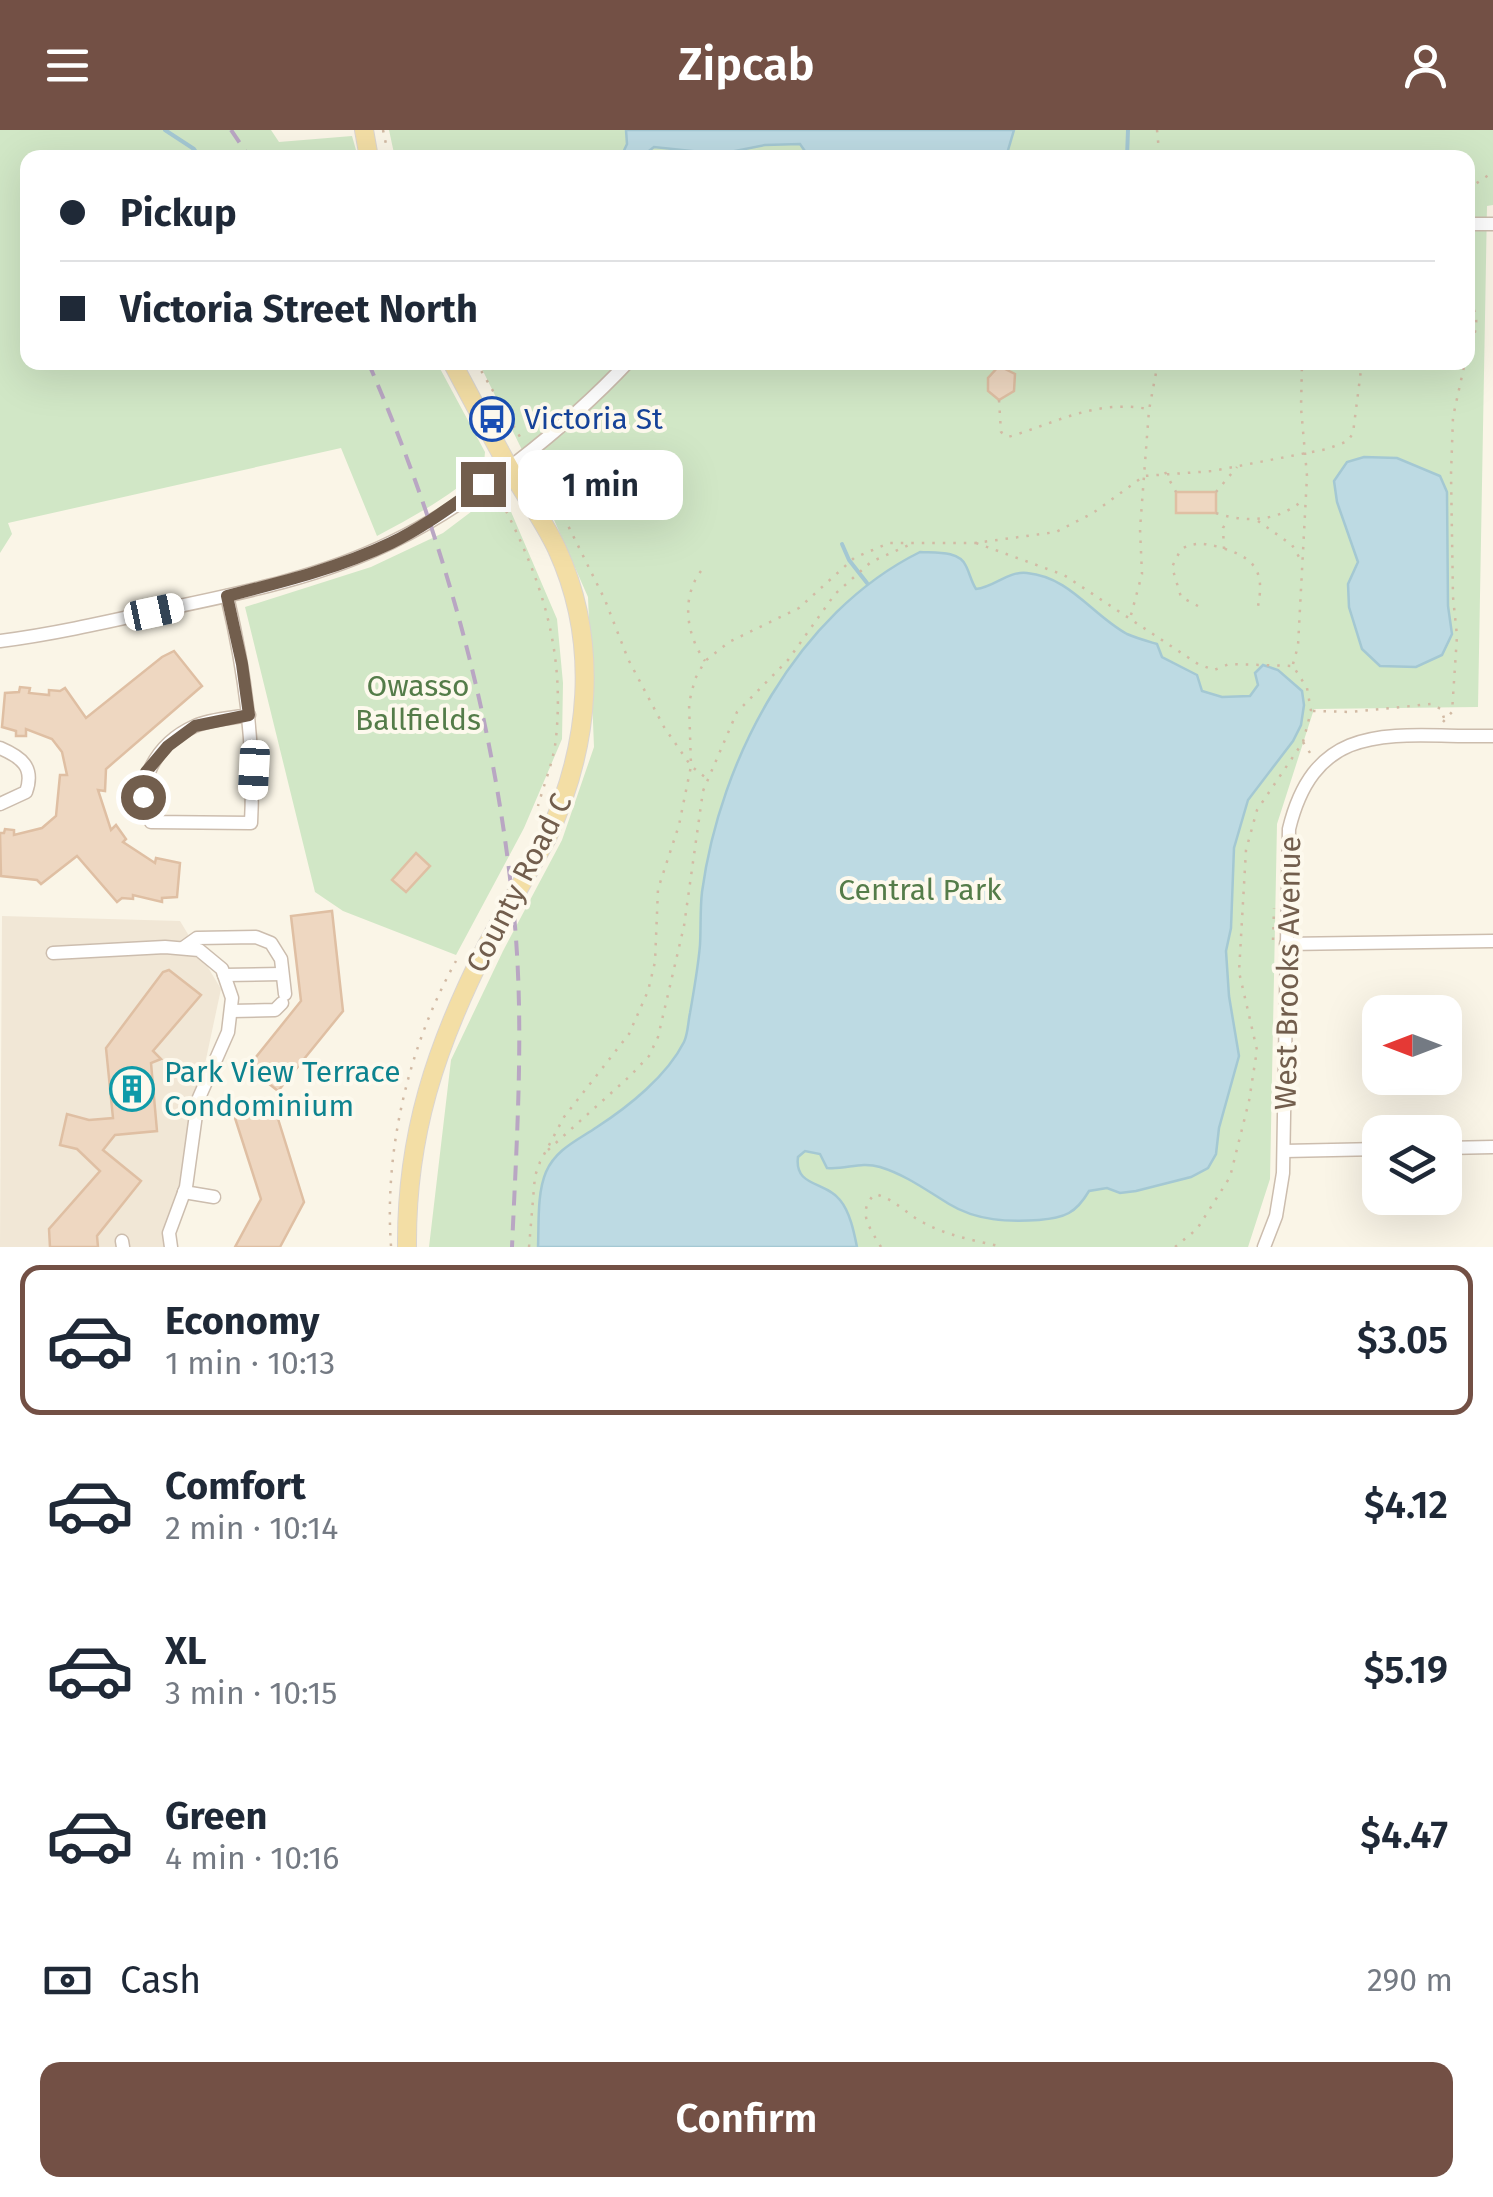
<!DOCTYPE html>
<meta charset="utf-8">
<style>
body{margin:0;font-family:"Fira Sans",sans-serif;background:#f6f6f7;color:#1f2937;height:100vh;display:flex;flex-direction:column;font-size:38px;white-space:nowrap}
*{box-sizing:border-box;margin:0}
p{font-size:32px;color:#747a83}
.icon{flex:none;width:55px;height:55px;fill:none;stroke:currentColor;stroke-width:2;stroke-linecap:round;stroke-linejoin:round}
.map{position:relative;height:1117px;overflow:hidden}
.panel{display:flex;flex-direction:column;background:#fff;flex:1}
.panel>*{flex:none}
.top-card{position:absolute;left:20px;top:20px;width:1455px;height:220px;border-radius:20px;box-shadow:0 10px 40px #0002;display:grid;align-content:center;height:220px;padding:0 40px;background:#fff}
.needle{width:65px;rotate:270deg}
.tools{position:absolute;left:1362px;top:865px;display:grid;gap:20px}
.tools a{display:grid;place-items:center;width:100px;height:100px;border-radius:20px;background:#fff;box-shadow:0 10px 40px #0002;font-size:50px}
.end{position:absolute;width:45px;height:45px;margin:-22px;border:12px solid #725e4d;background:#fff;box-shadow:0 0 0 5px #fff}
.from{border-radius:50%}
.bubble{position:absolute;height:70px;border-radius:20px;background:#fff;box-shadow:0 10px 40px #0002;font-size:32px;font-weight:600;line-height:70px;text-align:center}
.car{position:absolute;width:30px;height:60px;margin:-30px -15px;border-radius:12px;box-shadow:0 0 8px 2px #0007;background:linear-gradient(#fff 24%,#345 0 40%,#fff 0 76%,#345 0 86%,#fff 0)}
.top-card b{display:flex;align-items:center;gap:35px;height:95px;font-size:38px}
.top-card b+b{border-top:2px solid #e0e1e3}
.top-card i{width:25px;height:25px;background:#1f2937}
ul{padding:18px 0 0;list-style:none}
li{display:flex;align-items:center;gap:30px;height:150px;margin:0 20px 15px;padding:0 20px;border:5px solid transparent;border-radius:20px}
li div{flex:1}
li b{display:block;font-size:38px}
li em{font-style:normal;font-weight:600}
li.current{border-color:#735045}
li>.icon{width:90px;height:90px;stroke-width:1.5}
.pay{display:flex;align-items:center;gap:25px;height:110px;padding:0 40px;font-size:38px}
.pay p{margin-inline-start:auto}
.action{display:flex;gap:20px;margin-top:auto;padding:20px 40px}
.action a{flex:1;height:115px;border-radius:20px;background:#735045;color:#fff;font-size:40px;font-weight:600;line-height:115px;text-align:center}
header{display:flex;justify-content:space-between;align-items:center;height:130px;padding:0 40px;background:#735045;color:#fff;font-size:45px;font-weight:600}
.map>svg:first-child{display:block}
.residential{fill:#f1e7d6}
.green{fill:#d1e7c6}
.water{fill:#bddae3;stroke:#a4c8d3;stroke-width:2.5}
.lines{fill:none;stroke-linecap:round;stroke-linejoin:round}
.stream{stroke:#a4c8d3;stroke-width:4}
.building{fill:#eed7c1;stroke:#dfbfa3;stroke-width:2.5}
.minor-casing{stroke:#ccbdae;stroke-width:15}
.major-casing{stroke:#dad5d1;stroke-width:20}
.path{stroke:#d2baa4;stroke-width:2.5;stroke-dasharray:2.5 8;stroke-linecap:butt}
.minor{stroke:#fff;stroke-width:12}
.major{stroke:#f3dea5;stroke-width:18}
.rail{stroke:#b9a6c3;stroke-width:4;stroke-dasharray:15 10;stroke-linecap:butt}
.major-bridge-casing{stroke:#dad5d1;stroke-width:20;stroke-linecap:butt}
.major-bridge{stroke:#f3dea5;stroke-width:18}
.route{stroke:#725e4d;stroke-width:12}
.labels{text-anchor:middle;stroke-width:8;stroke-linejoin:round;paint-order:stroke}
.transit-label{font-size:30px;fill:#164399;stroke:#fdf9ed;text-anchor:start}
.park-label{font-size:30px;fill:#547c49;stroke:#fdf9ed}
.street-label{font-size:30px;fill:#725e4d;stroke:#fdf9ed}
.culture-label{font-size:30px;fill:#0d838f;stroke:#fdf9ed;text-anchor:start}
</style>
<header><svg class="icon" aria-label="menu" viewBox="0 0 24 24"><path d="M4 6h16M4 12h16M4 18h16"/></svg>Zipcab<svg class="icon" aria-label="person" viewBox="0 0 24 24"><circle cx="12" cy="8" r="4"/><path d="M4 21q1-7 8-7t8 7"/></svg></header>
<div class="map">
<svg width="1493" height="1117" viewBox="0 0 1493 1117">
<rect width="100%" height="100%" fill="#faf5e7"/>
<!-- residential -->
<path class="residential" d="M2,786L180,791L221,859L169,1102L172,1117H0Z"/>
<!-- green -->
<g class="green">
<path d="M0,0H271L279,12L352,6L358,27L28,28V232L437,233L485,322L484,334C455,365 414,386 377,406L341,318L8,393L12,404L0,423Z"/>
<path d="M389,0H1493V75L1487,76L1478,577L1314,579L1277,694L1270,1049L1248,1117H429L451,930L503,821L562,710L594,617L588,467L532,340L479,233L1468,232V28H395Z"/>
<path d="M492,366L506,370L557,489L563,553L562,609L524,698L456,825L343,781L315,762L245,477L371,437L443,403Z"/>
</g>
<!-- water -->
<g class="water">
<path d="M626,0H1014L1006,27H809L800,14L765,15L720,24L654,17L641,27H621L627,14Z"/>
<path d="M1364,327L1397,328L1440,346L1447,362L1448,476L1452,504L1442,525L1416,537L1380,536L1362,519L1349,477L1348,454L1358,432L1337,372L1334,351L1347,332Z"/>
<path d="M920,422C934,423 959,420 966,436C970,444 971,451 976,459C995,457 1007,441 1027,443C1070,447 1092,485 1127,504C1136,508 1147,511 1157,514L1162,527L1197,545L1202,561L1222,567L1250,566L1258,555L1255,543L1263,535L1278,540L1302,561L1304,575L1301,595L1293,611L1248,670L1234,718L1231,798L1226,821L1229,866L1239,926L1219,998L1216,1024L1208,1038L1191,1047L1136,1061L1120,1063L1107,1058L1089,1061C1076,1083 1065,1088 1039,1090C1008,1092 977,1091 949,1074C926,1060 906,1045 880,1037C860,1031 846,1040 827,1038L820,1024L805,1021L798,1027C794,1057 825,1051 840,1070C850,1082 854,1102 857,1117H538C539,1093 537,1063 546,1042C556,1019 578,1010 597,997C628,977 667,946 684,912C688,904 688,892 690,883C694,860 698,838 700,815C701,797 700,779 702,762C720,629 797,483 920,422Z"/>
</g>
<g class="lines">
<!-- stream -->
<g class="stream">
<path d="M165,0L194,19L200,28"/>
<path d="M1127,28L1128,0"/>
<path d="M842,414L849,430L867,453"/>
</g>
</g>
<!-- building -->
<g class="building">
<path d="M999,236L1015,244L1014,261L999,270L988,261V248Z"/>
<rect x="1176" y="362" width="40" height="21"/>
<path d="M174,521L202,556L106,639L105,661L98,660L111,700L116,695L126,709L123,712L155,733L156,728L180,733L177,767L162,768V772L133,765V769L122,768L117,772L77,726L41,754L37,750L1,746L0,703H4L5,699L14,700V705L42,698L56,686L60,645H67L62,622L52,609L26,599V606H16V601L2,597L5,563L19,562L20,557L30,558L29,563L49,565V560L60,561L65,558L86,588L162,527Z"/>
<path d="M416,723L430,736L406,762L392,750Z"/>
<path d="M332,781L343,881L278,961L248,937L301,871L291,786Z"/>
<path d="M169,840L201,865L153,921L161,929L151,933L157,1001L115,1005L103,1020L141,1051L97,1106L98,1117H50L49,1099L100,1041L77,1019L60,1015L67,984L89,990L113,988L106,918L163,842Z"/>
<path d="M274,976L304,1072L280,1117H235L261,1069L235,988Z"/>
</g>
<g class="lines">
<!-- minor casing -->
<g class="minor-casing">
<g id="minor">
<path d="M1468,94H1493"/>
<path d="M227,466C245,542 255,615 251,693L151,692C132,654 157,613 195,596C210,589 232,588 249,585"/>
<path d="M0,511C55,504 111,491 165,479C242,463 321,447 392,412C471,374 568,296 628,232"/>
<path d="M0,618C21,627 35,637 26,662L0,674"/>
<path d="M1286,814L1493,811"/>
<path d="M183,818L197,808L256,807L271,813L281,829L285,864"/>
<path d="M53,823L165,817L199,820L222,839L232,868L228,902L198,970L186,1057L169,1103L171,1117"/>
<path d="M224,845L282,844"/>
<path d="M231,881L275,880L282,873"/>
<path d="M1445,1018L1493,1017"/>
<path d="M1284,1021L1380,1019"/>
<path d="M184,1062L214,1067"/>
<path d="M122,1111L123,1117"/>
<path d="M1264,1117L1276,1086L1283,1043L1289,699C1317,584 1399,608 1493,606"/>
</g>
</g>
<!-- major casing -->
<g class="major-casing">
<g id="major">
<path d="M364,0L369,28"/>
<path d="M452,232C470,266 488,300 507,334C523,363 543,389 557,419C600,513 590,617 547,708"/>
<path d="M407,1117C406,1005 436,916 486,817"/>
</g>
</g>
<!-- path -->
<g class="path">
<path d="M383,0L389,28"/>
<path d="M1157,0L1159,21L1163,28"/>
<path d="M1468,59L1493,42"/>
<path d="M1468,171C1483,187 1474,206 1468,225"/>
<path d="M476,232L523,312"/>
<path d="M999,270L1001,302L1008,307C1056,293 1096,269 1148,279"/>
<path d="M536,331L605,470L628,529L664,597L691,636L706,648"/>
<path d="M1165,342L1176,362"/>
<path d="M1216,362L1237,337"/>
<path d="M506,364L500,369C541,448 565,518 556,608C554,630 544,654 538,676"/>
<path d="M1216,383C1246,393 1279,392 1304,369"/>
<path d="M1258,391L1292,415L1302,432"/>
<path d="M976,413L1064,445L1198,534L1214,540L1229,534L1293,536L1307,558L1311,581L1303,612L1257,680L1246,720L1239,842L1257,920L1249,971L1230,1047L1197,1099L1175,1117"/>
<path d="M1224,419L1223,398L1228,389"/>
<path d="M701,441C681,467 686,505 705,531"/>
<path d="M1198,476L1181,467L1172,437L1181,419C1195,412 1203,413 1219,417C1256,428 1266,441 1257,481"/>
<path d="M1131,485L1142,444L1140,399L1144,346L1149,280L1158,232"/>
<path d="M1293,534L1298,516L1307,346L1301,278L1302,232"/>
<path d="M1313,581L1351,582L1431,574L1441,579L1445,591"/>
<path d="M1443,592L1452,582L1457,506L1453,467L1451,344L1453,287L1465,232"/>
<path d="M1303,612L1312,626"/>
<path d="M1273,810L1274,778"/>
<path d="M548,1020L630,946L649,926L658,907L684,796L703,661L737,582L788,530L835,464L871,432L911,414"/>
<path d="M391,1116C384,1019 409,915 456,831"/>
<path d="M529,1117L535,1046L540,1032L564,987L629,904L648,861L655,832L658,759L679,695L691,636L689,573L695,549L705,531L729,512L799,478L854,428L889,413H975L1056,402L1093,383L1144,346L1213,341L1327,319L1348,311L1353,303L1362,232"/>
<path d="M881,1117C870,1098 856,1082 875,1064C895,1069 906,1084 924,1093C948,1106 977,1111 1003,1117"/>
</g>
<!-- minor -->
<use href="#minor" class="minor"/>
<!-- major -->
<use href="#major" class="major"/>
<!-- rail -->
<g class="rail">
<path d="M231,0L250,28"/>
<path d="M368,232C443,404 494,588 513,775C525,888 517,1003 512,1117"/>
</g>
<!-- major-bridge casing -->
<g class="major-bridge-casing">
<path id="major-bridge" d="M486,817L547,708"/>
</g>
<!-- major-bridge -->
<use href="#major-bridge" class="major-bridge"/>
</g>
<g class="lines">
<!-- route -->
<path class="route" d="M143,667L146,642L168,616L195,596L249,585L242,534L227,466C282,452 339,438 391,413C424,397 453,375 483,354"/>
</g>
<!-- icons -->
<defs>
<g id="bus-ring" transform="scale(2.25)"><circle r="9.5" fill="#fdf9ed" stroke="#1a4fb4" stroke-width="1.5"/><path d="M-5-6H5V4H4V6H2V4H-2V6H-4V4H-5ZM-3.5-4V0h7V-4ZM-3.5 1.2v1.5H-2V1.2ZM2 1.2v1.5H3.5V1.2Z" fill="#1a4fb4"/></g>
<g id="building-ring" transform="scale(2.25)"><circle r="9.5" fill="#fdf9ed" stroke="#0f9aa8" stroke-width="1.5"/><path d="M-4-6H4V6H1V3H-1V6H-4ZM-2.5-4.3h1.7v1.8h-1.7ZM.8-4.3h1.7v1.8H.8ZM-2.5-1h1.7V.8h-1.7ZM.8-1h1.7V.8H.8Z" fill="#0f9aa8"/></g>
</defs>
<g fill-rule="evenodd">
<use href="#bus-ring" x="492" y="289"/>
<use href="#building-ring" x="132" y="959"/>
</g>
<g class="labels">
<!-- transit labels -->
<g class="transit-label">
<text x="524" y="299">Victoria St</text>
</g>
<!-- park labels -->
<g class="park-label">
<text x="418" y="566">Owasso<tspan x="418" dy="34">Ballfields</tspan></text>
<text x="920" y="770">Central Park</text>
</g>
<!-- street labels -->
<g class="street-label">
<text transform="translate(519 753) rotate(-63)" y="10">County Road C</text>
<text transform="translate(1288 843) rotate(-89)" y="10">West Brooks Avenue</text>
</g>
<!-- culture labels -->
<g class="culture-label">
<text x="164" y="952">Park View Terrace<tspan x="164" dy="34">Condominium</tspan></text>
</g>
</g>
</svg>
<div class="tools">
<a><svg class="needle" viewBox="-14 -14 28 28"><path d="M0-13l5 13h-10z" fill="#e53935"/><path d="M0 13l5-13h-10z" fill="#747a83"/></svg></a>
<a><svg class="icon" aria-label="layers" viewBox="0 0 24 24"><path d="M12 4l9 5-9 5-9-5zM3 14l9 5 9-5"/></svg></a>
</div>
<i class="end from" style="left:143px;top:667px"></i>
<i class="end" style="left:483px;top:354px"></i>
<div class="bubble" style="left:518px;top:320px;width:165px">1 min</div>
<i class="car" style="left:154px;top:482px;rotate:78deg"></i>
<i class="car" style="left:254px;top:640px;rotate:183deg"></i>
<div class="top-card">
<b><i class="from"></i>Pickup</b>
<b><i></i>Victoria Street North</b>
</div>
</div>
<section class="panel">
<ul>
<li class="current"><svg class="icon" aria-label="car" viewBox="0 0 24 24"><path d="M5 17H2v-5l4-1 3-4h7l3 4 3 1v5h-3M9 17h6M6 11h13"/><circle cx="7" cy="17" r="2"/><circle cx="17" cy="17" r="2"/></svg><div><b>Economy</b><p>1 min · 10:13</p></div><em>$3.05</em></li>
<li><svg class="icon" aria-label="car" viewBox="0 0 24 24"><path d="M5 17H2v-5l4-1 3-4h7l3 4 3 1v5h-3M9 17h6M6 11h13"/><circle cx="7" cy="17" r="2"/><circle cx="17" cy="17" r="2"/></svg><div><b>Comfort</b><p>2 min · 10:14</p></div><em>$4.12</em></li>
<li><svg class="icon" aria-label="car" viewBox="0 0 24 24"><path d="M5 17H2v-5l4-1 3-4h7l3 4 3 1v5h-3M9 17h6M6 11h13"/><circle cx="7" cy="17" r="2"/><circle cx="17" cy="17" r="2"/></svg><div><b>XL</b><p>3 min · 10:15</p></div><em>$5.19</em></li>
<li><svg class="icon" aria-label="car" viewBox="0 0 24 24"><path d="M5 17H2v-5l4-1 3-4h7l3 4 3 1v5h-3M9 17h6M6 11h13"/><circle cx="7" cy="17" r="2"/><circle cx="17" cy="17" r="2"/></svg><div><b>Green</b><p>4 min · 10:16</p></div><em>$4.47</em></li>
</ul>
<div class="pay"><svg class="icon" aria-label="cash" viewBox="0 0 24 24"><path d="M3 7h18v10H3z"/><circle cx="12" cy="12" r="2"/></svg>Cash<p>290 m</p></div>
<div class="action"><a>Confirm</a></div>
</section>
